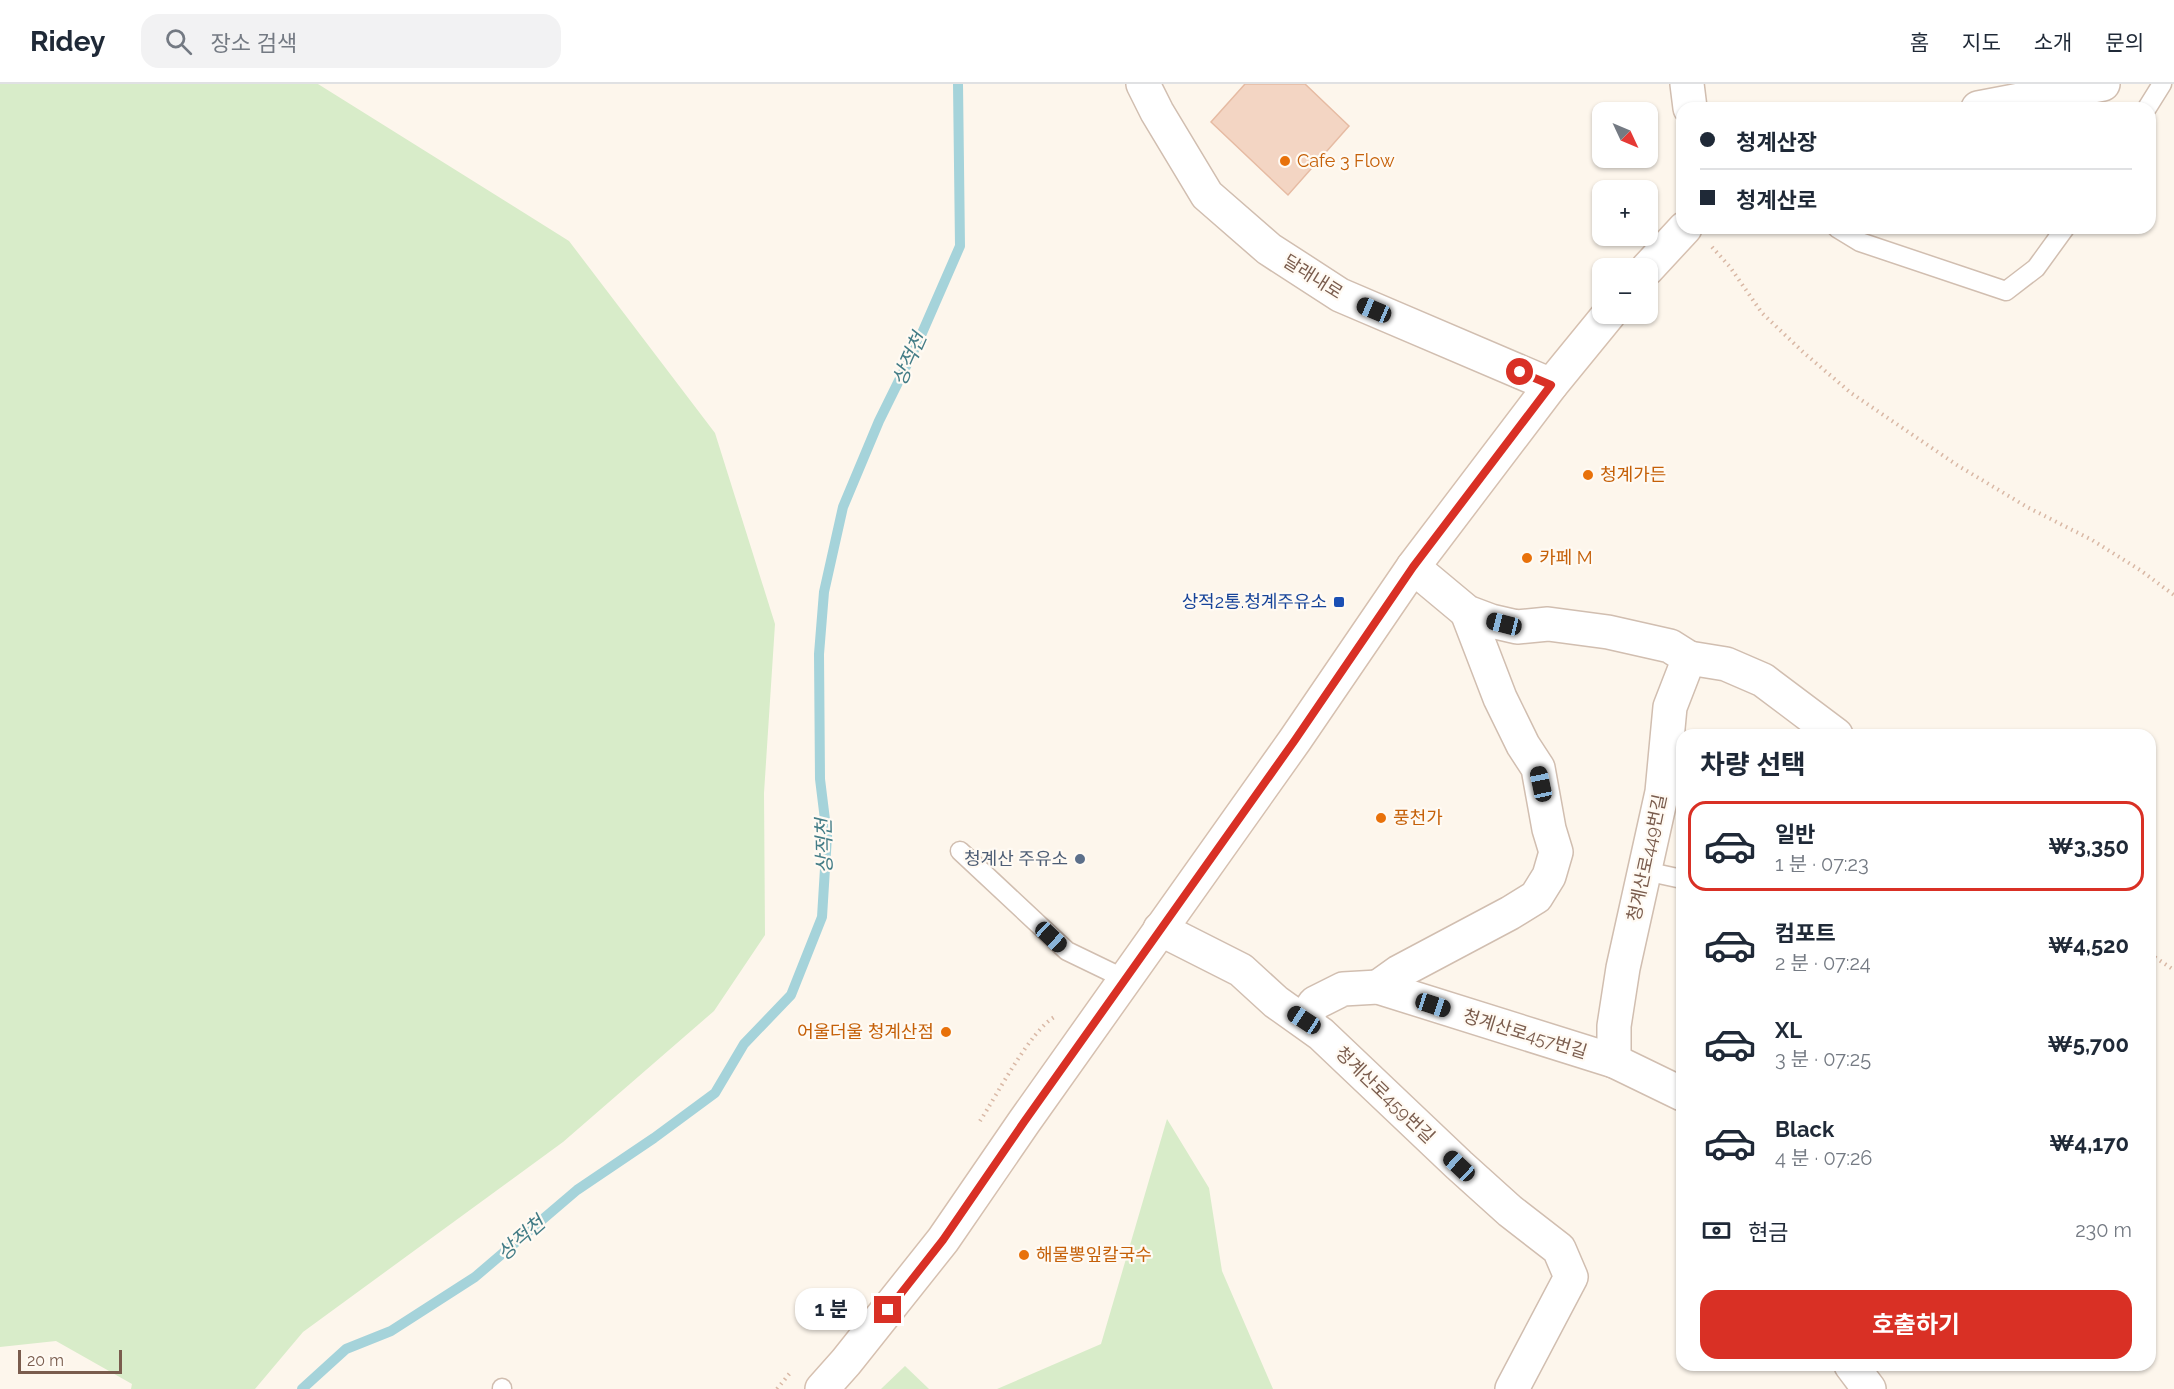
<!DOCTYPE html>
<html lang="ko">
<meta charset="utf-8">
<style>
body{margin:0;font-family:Raleway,"Noto Sans KR",sans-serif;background:#f2f2f3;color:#1f2937;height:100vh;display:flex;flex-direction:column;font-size:22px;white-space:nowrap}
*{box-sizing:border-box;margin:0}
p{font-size:20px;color:#747a83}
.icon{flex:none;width:33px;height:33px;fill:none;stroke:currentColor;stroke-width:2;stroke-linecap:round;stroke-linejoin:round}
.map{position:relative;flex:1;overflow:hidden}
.side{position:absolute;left:1676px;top:645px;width:480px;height:642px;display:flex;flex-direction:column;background:#fff;border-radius:18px;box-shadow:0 2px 4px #0004}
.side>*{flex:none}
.banner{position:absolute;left:1676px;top:18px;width:480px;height:132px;border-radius:18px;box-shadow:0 2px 4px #0004;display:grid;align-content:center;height:132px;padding:0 24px;background:#fff}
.needle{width:39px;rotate:134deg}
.tools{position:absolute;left:1592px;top:18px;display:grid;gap:12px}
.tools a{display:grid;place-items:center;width:66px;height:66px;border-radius:12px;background:#fff;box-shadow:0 2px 4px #0004;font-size:30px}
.scale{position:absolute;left:18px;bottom:15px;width:104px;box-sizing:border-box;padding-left:6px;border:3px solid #7a5c4d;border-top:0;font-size:16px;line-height:21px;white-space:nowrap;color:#7a5c4d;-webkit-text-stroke:4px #fffaf3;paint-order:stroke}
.end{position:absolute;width:27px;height:27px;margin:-14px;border:8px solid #d93025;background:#fff;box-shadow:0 0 0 3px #fff}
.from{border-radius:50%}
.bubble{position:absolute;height:42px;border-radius:18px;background:#fff;box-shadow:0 2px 4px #0004;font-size:20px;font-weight:700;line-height:42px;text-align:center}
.car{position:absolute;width:18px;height:36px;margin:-18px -9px;border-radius:8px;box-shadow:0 0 4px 2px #0007;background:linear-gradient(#222 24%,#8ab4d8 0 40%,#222 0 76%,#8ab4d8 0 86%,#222 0)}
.banner b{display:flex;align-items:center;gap:21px;height:57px;font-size:22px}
.banner b+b{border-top:2px solid #e0e1e3}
.banner i{width:15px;height:15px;background:#1f2937}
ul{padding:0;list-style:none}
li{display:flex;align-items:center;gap:18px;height:90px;margin:0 12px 9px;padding:0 12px;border:3px solid transparent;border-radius:18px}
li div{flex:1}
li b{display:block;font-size:22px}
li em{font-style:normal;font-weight:700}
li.selected{border-color:#d93025}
li>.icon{width:54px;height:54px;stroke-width:1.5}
h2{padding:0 24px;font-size:27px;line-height:72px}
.pay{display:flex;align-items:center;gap:15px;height:66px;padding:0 24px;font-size:22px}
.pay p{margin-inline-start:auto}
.button{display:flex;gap:12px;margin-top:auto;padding:12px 24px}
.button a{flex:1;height:69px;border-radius:18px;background:#d93025;color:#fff;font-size:24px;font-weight:700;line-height:69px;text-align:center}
header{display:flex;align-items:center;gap:36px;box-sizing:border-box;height:84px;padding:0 30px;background:#fff;border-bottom:2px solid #e0e1e3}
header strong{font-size:28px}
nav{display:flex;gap:33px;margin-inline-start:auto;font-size:21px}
.search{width:420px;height:54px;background:#f2f2f3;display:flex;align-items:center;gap:15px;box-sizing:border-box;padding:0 21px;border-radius:18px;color:#747a83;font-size:22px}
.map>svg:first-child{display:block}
.green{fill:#d8ecc9}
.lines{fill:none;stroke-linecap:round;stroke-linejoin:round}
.stream{stroke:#a5d3da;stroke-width:10}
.building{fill:#f3d5c3;stroke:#e6bba3;stroke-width:1.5}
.service-casing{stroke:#d1beb0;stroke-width:21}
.minor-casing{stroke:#d1beb0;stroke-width:36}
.tertiary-casing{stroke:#d1beb0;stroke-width:36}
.secondary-casing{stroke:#d6c0b0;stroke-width:36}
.path{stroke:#d9b8a5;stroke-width:4;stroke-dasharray:1.5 4.5;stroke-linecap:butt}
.service{stroke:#fff;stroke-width:18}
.minor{stroke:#fff;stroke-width:33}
.tertiary{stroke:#fff;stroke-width:33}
.secondary{stroke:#fff;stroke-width:33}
.route{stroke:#d93025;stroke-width:8}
.food-dot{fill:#e8710a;stroke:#fffaf3;stroke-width:2}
.transit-dot{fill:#1a4fb4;stroke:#fffaf3;stroke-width:2}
.service-dot{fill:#5c6f8a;stroke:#fffaf3;stroke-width:2}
.labels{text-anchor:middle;stroke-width:4.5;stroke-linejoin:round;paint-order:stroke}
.food-label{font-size:18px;fill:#c56008;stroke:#fffaf3;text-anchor:start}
.street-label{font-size:18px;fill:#7a5c4d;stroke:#fffaf3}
.transit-label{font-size:18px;fill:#164399;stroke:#fffaf3;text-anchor:end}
.service-label{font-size:18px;fill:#4e5e75;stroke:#fffaf3;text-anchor:end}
.water-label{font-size:20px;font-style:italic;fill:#437c86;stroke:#fffaf3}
</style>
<header>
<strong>Ridey</strong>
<div class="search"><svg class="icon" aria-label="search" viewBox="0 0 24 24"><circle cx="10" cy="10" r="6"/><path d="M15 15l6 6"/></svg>장소 검색</div>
<nav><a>홈</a><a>지도</a><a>소개</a><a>문의</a></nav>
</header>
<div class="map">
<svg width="2174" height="1305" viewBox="0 0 2174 1305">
<rect width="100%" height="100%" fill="#fdf6ec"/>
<!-- green -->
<g class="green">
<path d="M0,0H318L569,157L715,349L775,540L764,709L765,851L714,927L563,1058L303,1248L255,1305H131L132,1300L56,1257L0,1263Z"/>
<path d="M1167,1035L1209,1104L1222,1187L1273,1305H997L1101,1260Z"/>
<path d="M905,1282L929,1305H881Z"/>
</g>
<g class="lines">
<!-- stream -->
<path class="stream" d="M302,1305L346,1265L391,1247L475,1193L577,1106L654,1054L715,1009L744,960L791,911L822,833L827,752L820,695L819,570L824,508L843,423L879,337L919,256L960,162L958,0"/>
</g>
<!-- building -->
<path class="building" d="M1245,0H1305L1349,42L1288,111L1211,38Z"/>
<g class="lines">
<!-- service casing -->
<g class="service-casing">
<g id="service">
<path d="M2147,24L2162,0"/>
<path d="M1837,144L1860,158L2006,207L2036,184L2065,144"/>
<path d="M960,767L1067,867L1125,895"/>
<path d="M1645,787L1682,795"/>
<path d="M502,1304V1305"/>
</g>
</g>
<!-- minor casing -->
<g class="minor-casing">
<g id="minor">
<path d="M1687,0L1690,24"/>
<path d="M1413,483L1467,528L1491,537L1517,543L1548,540L1608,548L1670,562L1689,574L1670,623L1662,708L1623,884L1614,942V977"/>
<path d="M1689,574L1726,580L1763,596L1836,651"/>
<path d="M1160,845L1241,886L1276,918L1321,950L1459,1081L1510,1127L1559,1165L1571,1193L1512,1305"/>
<path d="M1378,903L1399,888L1510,829L1536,813L1549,792L1556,768L1549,745L1538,684L1523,661L1500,614L1467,528"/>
<path d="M1303,936L1315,919L1343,905L1378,903L1614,977L1682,1010"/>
<path d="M1851,1281L1869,1305"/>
</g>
</g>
<!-- tertiary casing -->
<g class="tertiary-casing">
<g id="tertiary">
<path d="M1143,0L1157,28L1207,111L1269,165L1340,211L1551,301"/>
<path d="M1978,24L2103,0"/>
</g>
</g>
<!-- secondary casing -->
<g class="secondary-casing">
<g id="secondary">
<path d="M1647,185L1685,144"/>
<path d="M822,1305L846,1278L943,1156L1024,1038L1295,656L1413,483L1551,301L1609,230"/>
</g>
</g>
<!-- path -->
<g class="path">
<path d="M1712,163L1730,183L1762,229L1803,268L1851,309L1957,381L2027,423L2092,456L2140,486L2174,511"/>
<path d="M2150,870L2174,886"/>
<path d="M980,1037C997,1011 1031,945 1056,932"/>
<path d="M777,1305L790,1289"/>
</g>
<!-- service -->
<use href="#service" class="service"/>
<!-- minor -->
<use href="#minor" class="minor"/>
<!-- tertiary -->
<use href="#tertiary" class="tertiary"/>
<!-- secondary -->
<use href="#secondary" class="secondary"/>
</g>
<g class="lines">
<!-- route -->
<path class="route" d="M888,1226L943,1156L1024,1038L1295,656L1413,483L1551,301L1520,288"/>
</g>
<!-- markers -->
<g class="food-dot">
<circle cx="1285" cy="77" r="6"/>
<circle cx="1588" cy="391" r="6"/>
<circle cx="1527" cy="474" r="6"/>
<circle cx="1381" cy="734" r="6"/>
<circle cx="946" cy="948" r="6"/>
<circle cx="1024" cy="1171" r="6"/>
</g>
<rect class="transit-dot" x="1333" y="512" width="12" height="12" rx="3"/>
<circle class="service-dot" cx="1080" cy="775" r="6"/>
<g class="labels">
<!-- food labels -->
<g class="food-label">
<text x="1297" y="83">Cafe 3 Flow</text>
<text x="1600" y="397">청계가든</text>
<text x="1539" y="480">카페 M</text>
<text x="1393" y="740">풍천가</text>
<text x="934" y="954" text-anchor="end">어울더울 청계산점</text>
<text x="1036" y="1177">해물뽕잎칼국수</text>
</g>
<!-- street labels -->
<g class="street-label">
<text transform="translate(1313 193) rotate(32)" y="6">달래내로</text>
<text transform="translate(1647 774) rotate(-78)" y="6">청계산로449번길</text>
<text transform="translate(1525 950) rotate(17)" y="6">청계산로457번길</text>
<text transform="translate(1385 1011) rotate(44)" y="6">청계산로459번길</text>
</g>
<!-- transit labels -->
<g class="transit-label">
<text x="1327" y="524">상적2통.청계주유소</text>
</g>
<!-- service labels -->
<g class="service-label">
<text x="1068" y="781">청계산 주유소</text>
</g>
<!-- water labels -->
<g class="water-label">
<text transform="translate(909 275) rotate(-66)" y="7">상적천</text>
<text transform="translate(824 762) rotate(-91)" y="7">상적천</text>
<text transform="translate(521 1154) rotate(-41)" y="7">상적천</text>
</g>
</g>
</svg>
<div class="tools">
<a><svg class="needle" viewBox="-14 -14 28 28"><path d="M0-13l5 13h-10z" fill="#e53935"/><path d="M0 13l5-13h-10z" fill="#747a83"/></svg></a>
<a>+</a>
<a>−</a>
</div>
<div class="scale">20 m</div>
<i class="end from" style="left:1520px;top:288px"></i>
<i class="end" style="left:888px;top:1226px"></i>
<div class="bubble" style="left:795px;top:1204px;width:72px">1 분</div>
<i class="car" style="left:1374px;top:226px;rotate:293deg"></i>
<i class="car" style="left:1504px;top:540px;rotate:284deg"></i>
<i class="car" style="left:1541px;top:700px;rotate:348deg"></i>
<i class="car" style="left:1051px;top:853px;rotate:133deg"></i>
<i class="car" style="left:1433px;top:921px;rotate:108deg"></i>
<i class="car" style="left:1304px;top:936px;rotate:303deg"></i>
<i class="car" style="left:1459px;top:1082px;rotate:313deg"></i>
<div class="banner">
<b><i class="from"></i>청계산장</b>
<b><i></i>청계산로</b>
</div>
<section class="side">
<h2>차량 선택</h2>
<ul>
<li class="selected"><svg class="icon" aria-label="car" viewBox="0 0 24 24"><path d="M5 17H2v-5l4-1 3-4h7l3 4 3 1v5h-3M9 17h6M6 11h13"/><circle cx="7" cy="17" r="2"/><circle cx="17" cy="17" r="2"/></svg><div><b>일반</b><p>1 분 · 07:23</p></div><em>₩3,350</em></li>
<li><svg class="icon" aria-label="car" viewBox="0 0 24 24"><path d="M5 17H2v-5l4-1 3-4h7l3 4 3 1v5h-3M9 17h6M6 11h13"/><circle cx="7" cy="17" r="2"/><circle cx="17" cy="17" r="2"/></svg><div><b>컴포트</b><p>2 분 · 07:24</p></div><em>₩4,520</em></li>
<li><svg class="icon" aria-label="car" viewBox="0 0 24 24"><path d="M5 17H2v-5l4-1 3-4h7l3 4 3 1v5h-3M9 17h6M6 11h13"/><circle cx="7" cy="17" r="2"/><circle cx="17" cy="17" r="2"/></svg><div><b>XL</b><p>3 분 · 07:25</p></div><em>₩5,700</em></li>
<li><svg class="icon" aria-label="car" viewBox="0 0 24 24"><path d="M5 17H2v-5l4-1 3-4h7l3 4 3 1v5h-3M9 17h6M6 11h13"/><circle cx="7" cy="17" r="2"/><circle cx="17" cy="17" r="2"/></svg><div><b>Black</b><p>4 분 · 07:26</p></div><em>₩4,170</em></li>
</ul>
<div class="pay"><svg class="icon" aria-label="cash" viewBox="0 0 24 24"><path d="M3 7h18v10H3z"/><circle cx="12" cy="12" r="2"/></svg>현금<p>230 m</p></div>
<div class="button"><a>호출하기</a></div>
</section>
</div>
